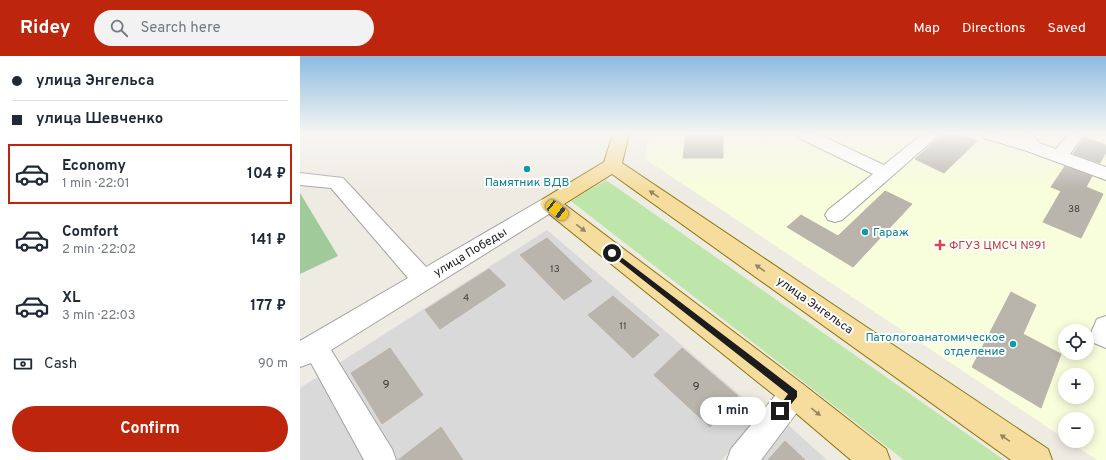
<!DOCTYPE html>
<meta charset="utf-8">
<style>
body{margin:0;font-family:Overpass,sans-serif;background:#f2f2f3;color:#1f2937;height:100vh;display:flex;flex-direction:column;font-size:15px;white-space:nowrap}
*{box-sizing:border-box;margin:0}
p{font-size:13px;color:#747a83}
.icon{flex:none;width:22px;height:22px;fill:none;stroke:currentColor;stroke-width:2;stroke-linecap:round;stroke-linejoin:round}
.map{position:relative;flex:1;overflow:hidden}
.drawer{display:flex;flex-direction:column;background:#fff;width:300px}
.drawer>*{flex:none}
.guide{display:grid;align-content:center;height:88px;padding:0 12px;background:#fff}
.fabs{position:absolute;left:758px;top:268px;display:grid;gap:8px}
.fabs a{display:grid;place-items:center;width:36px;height:36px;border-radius:50%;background:#fff;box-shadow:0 2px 10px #0003;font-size:20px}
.end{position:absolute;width:18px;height:18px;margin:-9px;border:5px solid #1c1c1c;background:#fff;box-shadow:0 0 0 2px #fff}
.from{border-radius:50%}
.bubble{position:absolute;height:28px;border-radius:14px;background:#fff;box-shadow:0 2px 10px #0003;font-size:13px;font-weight:700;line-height:28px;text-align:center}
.car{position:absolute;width:12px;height:24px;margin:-12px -6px;border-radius:5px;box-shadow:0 0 3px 1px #0007;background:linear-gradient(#f5c518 24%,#345 0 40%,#f5c518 0 76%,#345 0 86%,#f5c518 0)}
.guide b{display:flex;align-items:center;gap:14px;height:38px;font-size:15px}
.guide b+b{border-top:1px solid #e0e1e3}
.guide i{width:10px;height:10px;background:#1f2937}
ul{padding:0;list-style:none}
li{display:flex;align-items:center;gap:12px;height:60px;margin:0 8px 6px;padding:0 4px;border:2px solid transparent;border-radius:0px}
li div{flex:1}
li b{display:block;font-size:15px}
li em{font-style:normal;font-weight:700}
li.selected{border-color:#bd260c}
li>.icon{width:36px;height:36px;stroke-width:1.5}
.pay{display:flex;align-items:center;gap:10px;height:44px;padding:0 12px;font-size:15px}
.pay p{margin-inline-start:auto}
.action{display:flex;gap:8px;margin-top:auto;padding:8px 12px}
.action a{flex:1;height:46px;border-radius:24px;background:#bd260c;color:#fff;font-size:16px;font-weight:700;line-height:46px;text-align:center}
header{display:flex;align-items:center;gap:24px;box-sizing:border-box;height:56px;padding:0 20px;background:#bd260c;color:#fff}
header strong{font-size:19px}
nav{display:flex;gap:22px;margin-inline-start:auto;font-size:14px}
.search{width:280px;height:36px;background:#f2f2f3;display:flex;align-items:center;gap:10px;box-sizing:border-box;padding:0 14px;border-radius:22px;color:#747a83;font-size:15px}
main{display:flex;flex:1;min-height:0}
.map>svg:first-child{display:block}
.residential{fill:#dad9d9}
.education{fill:#f8fddb;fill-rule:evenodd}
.grass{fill:#bee5aa}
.forest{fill:#a0ca99}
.building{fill:#b9b4ac;stroke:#beb4a6}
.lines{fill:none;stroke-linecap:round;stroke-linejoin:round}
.minor-casing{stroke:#a3a3a3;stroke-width:2}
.major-casing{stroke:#8c7409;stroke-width:2}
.minor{fill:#fff;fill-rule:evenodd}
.major{fill:#f6dd9e;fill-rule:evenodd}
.oneway{fill:#948664}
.route{fill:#1c1c1c}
.culture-dot{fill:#0f9aa8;stroke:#fff;stroke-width:1.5}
.health-dot{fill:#e0444e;stroke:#fff;stroke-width:1.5}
.labels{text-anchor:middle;stroke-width:4;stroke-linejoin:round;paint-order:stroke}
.number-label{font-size:10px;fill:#434240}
.culture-label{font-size:12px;fill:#0d838f;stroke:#fff}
.health-label{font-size:12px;fill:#be3a42;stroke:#fff;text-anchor:start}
.street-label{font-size:12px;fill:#1c1c1c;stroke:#fff}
.near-number-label{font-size:12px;fill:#434240}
</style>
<header>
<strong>Ridey</strong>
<div class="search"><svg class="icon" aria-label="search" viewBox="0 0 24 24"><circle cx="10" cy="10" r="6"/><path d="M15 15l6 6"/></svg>Search here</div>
<nav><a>Map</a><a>Directions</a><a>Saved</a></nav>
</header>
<main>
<section class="drawer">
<div class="guide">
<b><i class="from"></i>улица Энгельса</b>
<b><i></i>улица Шевченко</b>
</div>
<ul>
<li class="selected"><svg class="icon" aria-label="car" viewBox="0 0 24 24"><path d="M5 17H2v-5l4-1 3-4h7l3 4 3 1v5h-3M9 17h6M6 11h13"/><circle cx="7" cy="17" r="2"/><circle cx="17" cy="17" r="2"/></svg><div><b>Economy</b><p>1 min · 22:01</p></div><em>104 ₽</em></li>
<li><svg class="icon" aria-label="car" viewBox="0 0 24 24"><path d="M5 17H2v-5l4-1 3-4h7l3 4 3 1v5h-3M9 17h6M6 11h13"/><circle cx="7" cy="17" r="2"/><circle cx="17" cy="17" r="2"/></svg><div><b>Comfort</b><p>2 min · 22:02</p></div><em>141 ₽</em></li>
<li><svg class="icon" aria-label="car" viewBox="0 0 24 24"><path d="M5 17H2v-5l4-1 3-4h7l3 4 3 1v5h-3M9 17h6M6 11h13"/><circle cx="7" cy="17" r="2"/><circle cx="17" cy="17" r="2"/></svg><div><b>XL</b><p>3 min · 22:03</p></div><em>177 ₽</em></li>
</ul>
<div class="pay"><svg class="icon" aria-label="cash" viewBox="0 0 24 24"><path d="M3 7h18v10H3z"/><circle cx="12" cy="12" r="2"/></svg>Cash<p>90 m</p></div>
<div class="action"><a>Confirm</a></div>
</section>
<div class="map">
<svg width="806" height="404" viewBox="0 0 806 404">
<rect width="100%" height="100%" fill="#edebe2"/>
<!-- residential -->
<g class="residential">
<path d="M247,174L461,357L422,404H0V332Z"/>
<path d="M487,368L527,404H459Z"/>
</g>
<!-- education -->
<path class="education" d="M350,78H806V404H797L768,385H787V363H765V383L345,103ZM765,275H787V297H765ZM765,319H787V341H765Z"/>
<!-- grass -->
<path class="grass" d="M306,124L704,404H604L271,145Z"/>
<!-- forest -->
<path class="forest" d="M0,137L38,200L0,218Z"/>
<!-- building -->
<g class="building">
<path d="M386,78H423V102H383Z"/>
<path d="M643,78H659L677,85L644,117L615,103Z"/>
<path d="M784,81L806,89V96L800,107L773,98Z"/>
<path d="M765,110L792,120L786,131L803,138L781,182L743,166L761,135L751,131Z"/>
<path d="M585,135L612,148L553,211L487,171L501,159L538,180Z"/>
<path d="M247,182L292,225L264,244L220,199Z"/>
<path d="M189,213L206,229L140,273L125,254Z"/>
<path d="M711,236L736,249L723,278L761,298L741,352L672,311Z"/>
<path d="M313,240L359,279L333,302L288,259Z"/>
<path d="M90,292L123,339L82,368L51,317Z"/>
<path d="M382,292L438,340L410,371L354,319Z"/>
<path d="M141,371L163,404H98Z"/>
<path d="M485,385L505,404H468Z"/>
</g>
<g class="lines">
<!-- minor casing -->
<g class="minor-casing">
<g id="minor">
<path d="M497,78H518L584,109L622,78H640L542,164L535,166L528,164L525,159L528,154L573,118L499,82Z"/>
<path d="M682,78H706L718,81L716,78H732L739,87L756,93L768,78H784L770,98L806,111V124L727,95L684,82Z"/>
<path d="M0,117L43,122L126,211L243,143L250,141L257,143L260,148L257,153L31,294L92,393L96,404H64L11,307L0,311V285L108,222L31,132L0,129Z"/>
<path d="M806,260V292L794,287L790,279L797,263Z"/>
<path d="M494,325L504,329L508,338L504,347L461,404H427L431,393L484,329Z"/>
</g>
</g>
<!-- major casing -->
<g class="major-casing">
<path id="major" d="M313,78H329L322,107L748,393L752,404H711L312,118L264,148L504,329L586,393L590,404H551L484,347L243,153L240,148L243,143L304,106Z"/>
</g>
<!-- minor -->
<use href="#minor" class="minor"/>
<!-- major -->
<use href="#major" class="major"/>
</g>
<!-- one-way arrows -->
<defs><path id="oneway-solid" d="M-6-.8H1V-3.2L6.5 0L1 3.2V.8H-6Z"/></defs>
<g class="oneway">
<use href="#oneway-solid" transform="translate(354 138) rotate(-145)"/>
<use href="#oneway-solid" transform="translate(281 172) rotate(38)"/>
<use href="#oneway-solid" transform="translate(460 212) rotate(-145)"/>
<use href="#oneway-solid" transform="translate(516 356) rotate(39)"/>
<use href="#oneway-solid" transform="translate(705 382) rotate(-145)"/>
</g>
<!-- sky -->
<linearGradient id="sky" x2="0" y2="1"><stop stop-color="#8dbbe2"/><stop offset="0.58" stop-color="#f7f6f2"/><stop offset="1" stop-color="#f7f6f2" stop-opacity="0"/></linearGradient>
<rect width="806" height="134" fill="url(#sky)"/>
<!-- route -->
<path class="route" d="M312,194L497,335V341L483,358L480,359L477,358L476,355L488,338L310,198L309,197Z"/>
<!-- markers -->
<g class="culture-dot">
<circle cx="227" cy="113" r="4"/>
<circle cx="565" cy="176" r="4"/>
<circle cx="713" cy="288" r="4"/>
</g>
<path class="health-dot" d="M638 183h4v4h4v4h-4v4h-4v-4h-4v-4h4z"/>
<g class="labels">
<!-- number labels -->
<g class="number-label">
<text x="774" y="156">38</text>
<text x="255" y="216">13</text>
<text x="166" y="245">4</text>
<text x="323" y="273">11</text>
</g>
<!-- culture labels -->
<g class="culture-label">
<text x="227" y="130">Памятник ВДВ</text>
<text x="573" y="180" text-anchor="start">Гараж</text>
<text x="705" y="285" text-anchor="end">Патологоанатомическое<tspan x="705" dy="14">отделение</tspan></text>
</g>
<!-- health labels -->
<g class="health-label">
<text x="649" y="193">ФГУЗ ЦМСЧ №91</text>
</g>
<!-- street labels -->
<g class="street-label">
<text transform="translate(170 196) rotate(-31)" y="4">улица Победы</text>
<text transform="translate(515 249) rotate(35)" y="4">улица Энгельса</text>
</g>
<!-- near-number labels -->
<g class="near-number-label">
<text x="86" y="332">9</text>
<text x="396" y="334">9</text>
</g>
</g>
</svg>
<div class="fabs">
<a><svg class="icon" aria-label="locate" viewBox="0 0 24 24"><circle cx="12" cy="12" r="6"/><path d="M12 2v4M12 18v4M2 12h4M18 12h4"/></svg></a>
<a>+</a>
<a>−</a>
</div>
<i class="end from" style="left:312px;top:197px"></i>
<i class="end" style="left:480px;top:355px"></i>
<div class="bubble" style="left:400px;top:341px;width:66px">1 min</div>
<i class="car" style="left:257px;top:154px;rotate:128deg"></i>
</div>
</main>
